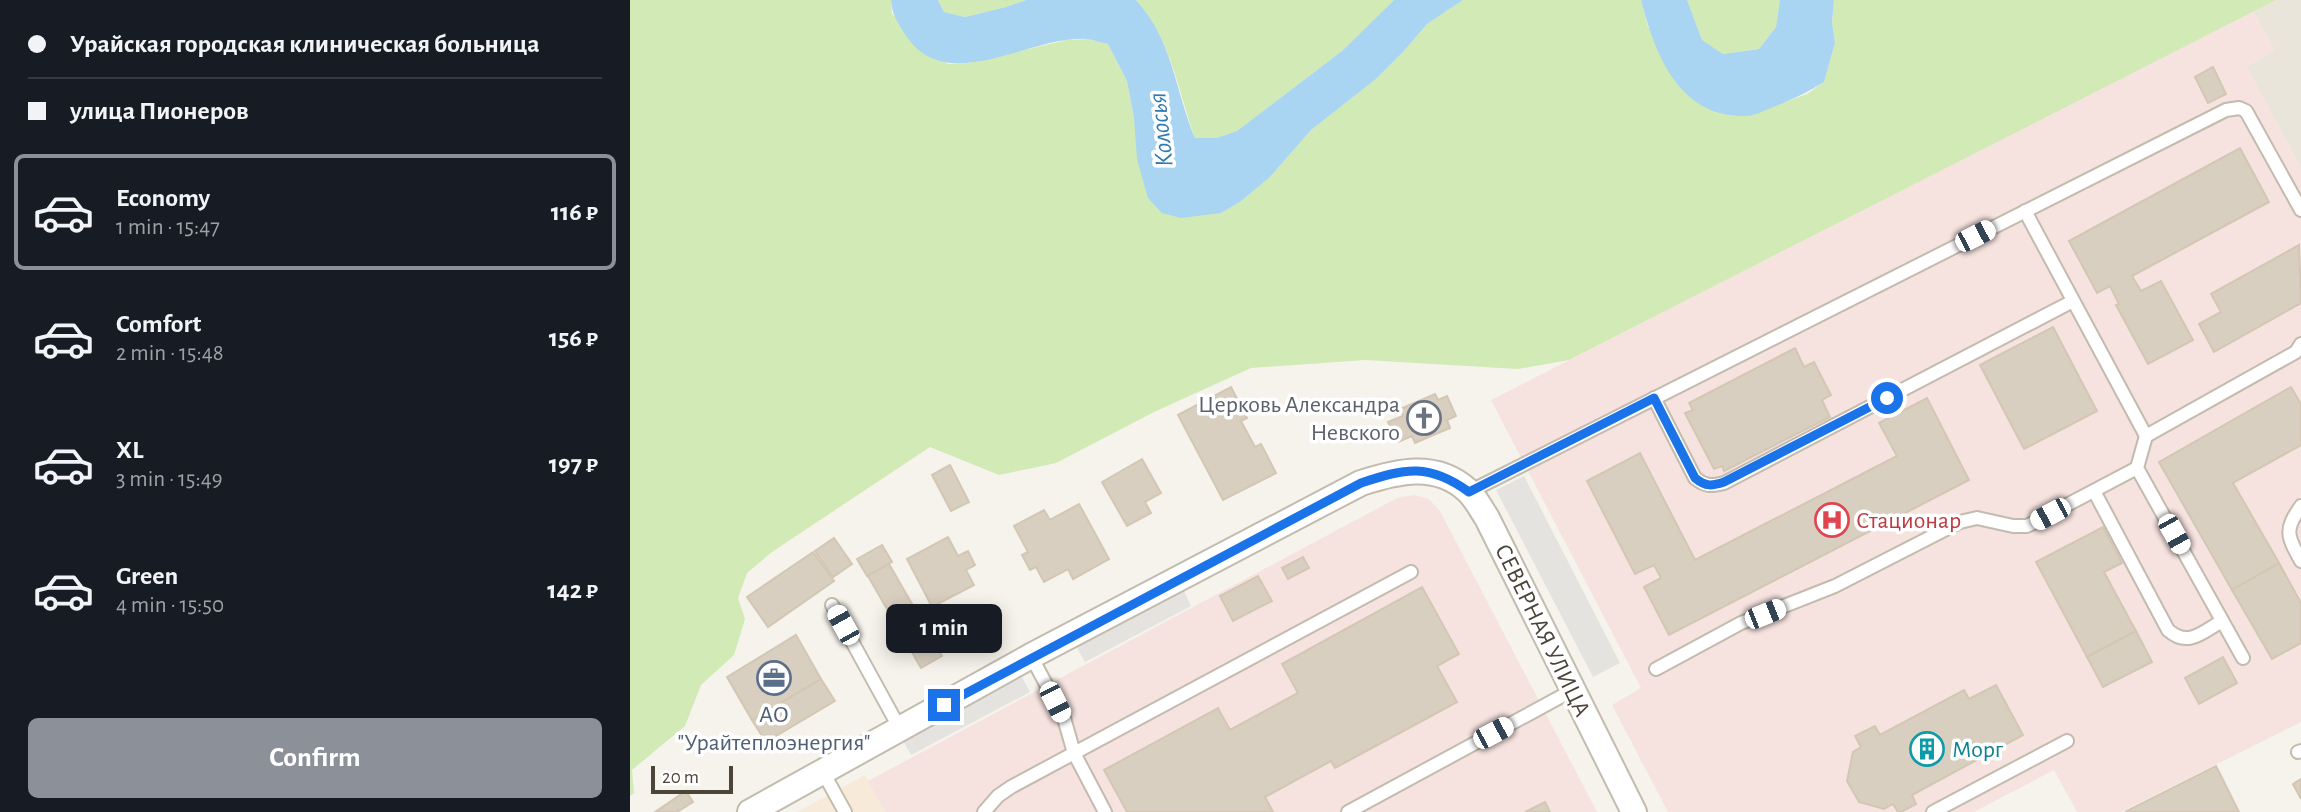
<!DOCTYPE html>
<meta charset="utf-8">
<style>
body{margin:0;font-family:"Alegreya Sans",sans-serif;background:#20242c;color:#f1f3f6;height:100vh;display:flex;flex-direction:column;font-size:26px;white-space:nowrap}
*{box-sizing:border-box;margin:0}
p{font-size:23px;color:#9ea1a6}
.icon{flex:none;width:38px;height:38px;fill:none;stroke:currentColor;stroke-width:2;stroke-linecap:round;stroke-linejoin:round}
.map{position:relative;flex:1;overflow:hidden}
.side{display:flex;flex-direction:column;background:#171b24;width:630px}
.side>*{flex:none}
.top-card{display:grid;align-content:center;height:154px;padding:0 28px;background:#171b24}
.scale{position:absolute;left:21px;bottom:18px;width:82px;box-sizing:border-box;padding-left:7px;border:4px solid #4b4439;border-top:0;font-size:19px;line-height:24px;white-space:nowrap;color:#4b4439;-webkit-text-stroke:5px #fff;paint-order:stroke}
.end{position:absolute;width:32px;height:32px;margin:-16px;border:9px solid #1a73e8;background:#fff;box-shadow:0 0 0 4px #fff}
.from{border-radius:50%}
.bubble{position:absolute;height:49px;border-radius:10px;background:#171b24;box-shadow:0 4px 18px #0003;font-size:23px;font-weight:600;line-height:49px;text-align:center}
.car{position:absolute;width:21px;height:42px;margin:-21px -10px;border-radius:9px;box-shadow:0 0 5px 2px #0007;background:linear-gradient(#fff 24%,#345 0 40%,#fff 0 76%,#345 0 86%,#fff 0)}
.top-card b{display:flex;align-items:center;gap:24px;height:66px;font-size:26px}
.top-card b+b{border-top:2px solid #363941}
.top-card i{width:18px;height:18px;background:#f1f3f6}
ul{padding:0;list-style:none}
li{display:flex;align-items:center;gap:21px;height:116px;margin:0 14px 10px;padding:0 14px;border:4px solid transparent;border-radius:10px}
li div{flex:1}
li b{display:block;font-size:26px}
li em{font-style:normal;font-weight:600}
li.active{border-color:#8c9099}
li>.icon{width:63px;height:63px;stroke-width:1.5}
.cta{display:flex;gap:14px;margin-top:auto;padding:14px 28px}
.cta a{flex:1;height:80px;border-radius:10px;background:#8c9099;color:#fff;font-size:28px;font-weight:600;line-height:80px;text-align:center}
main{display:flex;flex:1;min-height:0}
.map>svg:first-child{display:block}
.residential{fill:#eae5da}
.commercial{fill:#f7ead8}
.medical{fill:#f6e3e0}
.green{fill:#d2eab5}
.parking{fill:#e5e3e0}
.water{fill:#a9d4f2}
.building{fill:#d8cfc1;stroke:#d3c7b4;stroke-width:2}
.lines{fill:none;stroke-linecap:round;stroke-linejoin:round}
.service-casing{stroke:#c2bbae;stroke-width:16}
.minor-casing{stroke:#c2bbae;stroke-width:28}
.service{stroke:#fff;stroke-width:12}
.minor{stroke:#fff;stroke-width:24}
.route{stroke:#1a73e8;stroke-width:9}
.labels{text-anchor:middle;stroke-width:7;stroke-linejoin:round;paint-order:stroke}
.worship-label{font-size:24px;fill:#5b616d;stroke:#fff;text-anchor:end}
.health-label{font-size:24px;fill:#be3a42;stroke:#fff;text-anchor:start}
.street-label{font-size:24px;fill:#4b4439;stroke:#fff}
.service-label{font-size:24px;fill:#4e5e75;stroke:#fff}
.culture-label{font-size:24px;fill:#0d838f;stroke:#fff;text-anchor:start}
.water-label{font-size:26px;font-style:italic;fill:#2e7ab2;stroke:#fff}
</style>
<main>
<section class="side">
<div class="top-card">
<b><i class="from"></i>Урайская городская клиническая больница</b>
<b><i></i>улица Пионеров</b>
</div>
<ul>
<li class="active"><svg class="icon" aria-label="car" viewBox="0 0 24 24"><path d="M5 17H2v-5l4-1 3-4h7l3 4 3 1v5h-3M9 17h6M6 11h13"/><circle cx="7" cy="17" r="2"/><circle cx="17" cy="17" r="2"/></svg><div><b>Economy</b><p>1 min · 15:47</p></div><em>116 ₽</em></li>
<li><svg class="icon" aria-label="car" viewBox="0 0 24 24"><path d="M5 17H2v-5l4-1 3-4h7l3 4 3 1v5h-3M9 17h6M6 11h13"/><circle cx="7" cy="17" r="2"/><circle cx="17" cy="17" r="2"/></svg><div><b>Comfort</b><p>2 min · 15:48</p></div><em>156 ₽</em></li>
<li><svg class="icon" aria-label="car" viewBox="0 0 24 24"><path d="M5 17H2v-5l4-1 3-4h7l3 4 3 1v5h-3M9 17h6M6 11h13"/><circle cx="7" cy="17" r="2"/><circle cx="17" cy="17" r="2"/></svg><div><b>XL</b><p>3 min · 15:49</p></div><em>197 ₽</em></li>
<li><svg class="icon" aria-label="car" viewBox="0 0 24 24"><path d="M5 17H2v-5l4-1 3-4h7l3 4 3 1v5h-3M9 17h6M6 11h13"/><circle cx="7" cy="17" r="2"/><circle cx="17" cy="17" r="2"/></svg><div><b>Green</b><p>4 min · 15:50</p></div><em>142 ₽</em></li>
</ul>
<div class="cta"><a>Confirm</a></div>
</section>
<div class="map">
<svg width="1671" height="812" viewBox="0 0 1671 812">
<rect width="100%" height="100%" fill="#f6f3ec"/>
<!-- residential -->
<path class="residential" d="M1617,0H1671V168L1616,66L1644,50Z"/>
<!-- commercial -->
<path class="commercial" d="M235,775L255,812H167Z"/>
<!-- medical -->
<g class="medical">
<path d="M1623,11L1645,50L1617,67L1671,168V722L1491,812H1447L1424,770L1344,812H1038L982,705L1011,688L861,400Z"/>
<path d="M784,495L799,499L810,511L967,812H255L238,781L767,498Z"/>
</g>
<!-- green -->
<g class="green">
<path d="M0,0H261L262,14L318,64L339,63L437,40L458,39L478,44L497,81L504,118L591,213L610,202L640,177L681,130L746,79L774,51L797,24L833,0H1011L1018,27L1117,116L1177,94L1194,82L1205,43L1202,22L1204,0H1646L939,360L888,369L735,360L621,368L524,412L426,463L369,475L300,447L142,552L117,573L108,598L115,619L104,655L71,685L55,726L2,770L4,793L0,796Z"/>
<path d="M308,0H396L376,7L335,17L314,12Z"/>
<path d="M506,0H764L712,51L607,131L586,138H565C548,91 541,38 506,0Z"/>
<path d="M1057,0H1150L1146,27L1129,49L1093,54L1072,40Z"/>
</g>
<!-- parking -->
<g class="parking">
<path d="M894,476L990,663L963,677L866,490Z"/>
<path d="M553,589L561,606L455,662L446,646Z"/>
<path d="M392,677L400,692L281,755L273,741Z"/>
</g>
<!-- water -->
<g class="water">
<path d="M261,0H308L314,12L335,17L376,7L396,0H506C543,40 545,91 565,138H586L607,131L712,51L764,0H833L797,24L774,51L746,79L681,130L640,177L610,202L591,213L551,218L532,213L518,198L507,159L504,118L497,81L478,44C472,43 464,40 457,39C399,35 316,99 275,34C267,22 262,14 261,0Z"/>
<path d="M1011,0H1057L1072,40L1093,54L1129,49L1146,27L1150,0H1204L1202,22L1205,43L1194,82C1178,92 1163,99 1146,106C1137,109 1125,116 1116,116C1049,118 1025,54 1011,0Z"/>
</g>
<!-- building -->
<g class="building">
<path d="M1583,67L1596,94L1578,103L1565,77Z"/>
<path d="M1610,148L1639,202L1502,276L1511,291L1531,281L1563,340L1518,364L1486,305L1489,304L1480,286L1467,293L1439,241Z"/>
<path d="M1669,245L1671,303L1584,352L1569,324L1591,312L1581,294Z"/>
<path d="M1423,327L1467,411L1394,449L1350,365Z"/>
<path d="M1165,348L1174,367L1184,362L1201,395L1192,400L1200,417L1094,471L1092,466L1084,469L1055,413L1063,410L1059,403Z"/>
<path d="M601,387L617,418L611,421L625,447L631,444L646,473L593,500L548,415Z"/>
<path d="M1661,387L1671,404V445L1603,483L1649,563L1602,590L1529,462Z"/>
<path d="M805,394L808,400L817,396L826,416L817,420L820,428L785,443L782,436L768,442L758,422L773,416L770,409Z"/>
<path d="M1297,398L1339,480L1039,635L1014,587L1031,578L1024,565L1005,574L957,481L1010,453L1065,560L1267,456L1249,423Z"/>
<path d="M512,459L531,493L515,502L521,513L497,526L472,482Z"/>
<path d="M320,465L339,502L321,511L302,475Z"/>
<path d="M449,504L479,559L443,579L438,569L414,582L406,567L400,570L392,555L398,552L384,526L414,510L420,520Z"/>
<path d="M1473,527L1492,563L1474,572L1506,631L1457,657L1406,562Z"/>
<path d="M318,537L328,556L338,551L345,565L336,570L344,585L302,607L277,559Z"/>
<path d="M204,538L222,564L203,577L185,551Z"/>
<path d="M252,545L262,562L237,576L227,559Z"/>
<path d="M183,552L204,581L138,627L117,597Z"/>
<path d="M673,557L679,568L658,579L652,568Z"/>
<path d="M1649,563L1671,603V643L1642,659L1602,590Z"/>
<path d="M259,564L312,656L291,668L238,576Z"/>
<path d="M628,576L642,601L603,621L590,596Z"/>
<path d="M792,587L829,654L807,666L827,702L705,768L701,761L635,797L643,812H497L474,770L588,708L600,730L668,693L652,664Z"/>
<path d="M1506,631L1522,662L1473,687L1457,657Z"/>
<path d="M166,635L191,679L122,720L97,677Z"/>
<path d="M1593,657L1607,683L1569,704L1555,678Z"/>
<path d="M191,679L205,701L136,742L122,720Z"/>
<path d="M1366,685L1393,735L1282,795L1286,804L1271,812H1268L1263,804L1254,809L1229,802L1217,781L1223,752L1231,747L1225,736L1245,726L1250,735L1334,690L1339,699Z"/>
<path d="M1586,766L1609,812H1495Z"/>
<path d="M1671,779V799L1663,784Z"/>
<path d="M56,791L63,802L47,812H25Z"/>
<path d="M915,802L920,812H895Z"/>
</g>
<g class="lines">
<!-- service casing -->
<g class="service-casing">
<g id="service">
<path d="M1395,211L1516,436"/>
<path d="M1024,398L1065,478C1076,487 1082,486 1094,483L1443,301"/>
<path d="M1464,491L1538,630C1558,648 1573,632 1592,621"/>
<path d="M839,492L1596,110L1609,108L1616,111L1671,210"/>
<path d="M1671,506C1654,530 1657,536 1671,561"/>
<path d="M202,605L270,729"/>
<path d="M401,656L434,718L444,753L475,812"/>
<path d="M1613,658L1507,468L1516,436L1666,352L1671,344"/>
<path d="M1026,669L1111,623L1205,586L1330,522L1347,518L1383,526H1397L1507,468"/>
<path d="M1668,752L1671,751"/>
<path d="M193,772L215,812"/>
<path d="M354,812L368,796L381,787L781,572"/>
<path d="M718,812L943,690"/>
<path d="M1303,812L1437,741"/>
</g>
</g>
<!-- minor casing -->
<g class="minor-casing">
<path id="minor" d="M120,812L401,656L731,483C768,471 806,462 837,490C845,497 851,509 857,518L1004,812"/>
</g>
<!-- service -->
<use href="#service" class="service"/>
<!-- minor -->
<use href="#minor" class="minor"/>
</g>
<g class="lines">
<!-- route -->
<path class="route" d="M314,705L731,483C776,468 799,463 839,492L1024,398L1065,478C1076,487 1082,486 1094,482L1257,398"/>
</g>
<!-- icons -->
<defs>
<g id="church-ring" transform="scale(1.75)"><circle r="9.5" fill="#fff" stroke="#6b7280" stroke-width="1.5"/><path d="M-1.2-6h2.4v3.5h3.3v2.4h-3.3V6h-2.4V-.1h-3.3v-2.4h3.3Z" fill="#6b7280"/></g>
<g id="hospital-ring" transform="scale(1.75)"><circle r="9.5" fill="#fff" stroke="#e0444e" stroke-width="1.5"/><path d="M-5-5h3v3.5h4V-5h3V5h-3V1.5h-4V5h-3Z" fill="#e0444e"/></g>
<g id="office-ring" transform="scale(1.75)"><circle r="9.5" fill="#fff" stroke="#5c6f8a" stroke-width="1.5"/><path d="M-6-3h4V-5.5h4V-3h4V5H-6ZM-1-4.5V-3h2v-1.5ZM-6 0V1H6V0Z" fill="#5c6f8a"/></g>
<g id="building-ring" transform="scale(1.75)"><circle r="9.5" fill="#fff" stroke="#0f9aa8" stroke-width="1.5"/><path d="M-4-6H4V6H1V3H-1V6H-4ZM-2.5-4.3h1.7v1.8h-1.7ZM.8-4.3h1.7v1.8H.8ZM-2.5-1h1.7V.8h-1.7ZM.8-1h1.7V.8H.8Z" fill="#0f9aa8"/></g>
</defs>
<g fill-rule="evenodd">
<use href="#church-ring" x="794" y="418"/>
<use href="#hospital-ring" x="1202" y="520"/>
<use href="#office-ring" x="144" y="678"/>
<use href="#building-ring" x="1297" y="749"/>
</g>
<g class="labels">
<!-- worship labels -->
<g class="worship-label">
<text x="770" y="412">Церковь Александра<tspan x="770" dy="28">Невского</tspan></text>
</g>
<!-- health labels -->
<g class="health-label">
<text x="1226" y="528">Стационар</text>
</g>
<!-- street labels -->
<g class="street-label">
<text transform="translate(913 630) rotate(64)" y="8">СЕВЕРНАЯ УЛИЦА</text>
</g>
<!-- service labels -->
<g class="service-label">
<text x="144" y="722">АО<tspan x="144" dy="28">"Урайтеплоэнергия"</tspan></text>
</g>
<!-- culture labels -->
<g class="culture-label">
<text x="1322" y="757">Морг</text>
</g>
<!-- water labels -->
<g class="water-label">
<text transform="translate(530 130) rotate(-96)" y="9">Колосья</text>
</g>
</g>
</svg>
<div class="scale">20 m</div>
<i class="end from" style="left:1257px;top:398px"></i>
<i class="end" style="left:314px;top:705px"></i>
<div class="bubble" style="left:256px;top:604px;width:116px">1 min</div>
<i class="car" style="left:1345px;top:236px;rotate:63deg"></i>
<i class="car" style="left:1420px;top:514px;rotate:242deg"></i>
<i class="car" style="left:1544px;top:534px;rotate:151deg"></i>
<i class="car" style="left:1135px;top:614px;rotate:68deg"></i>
<i class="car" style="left:213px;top:625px;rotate:331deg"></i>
<i class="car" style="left:425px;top:702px;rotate:153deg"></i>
<i class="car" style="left:863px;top:733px;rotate:62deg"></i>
</div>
</main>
